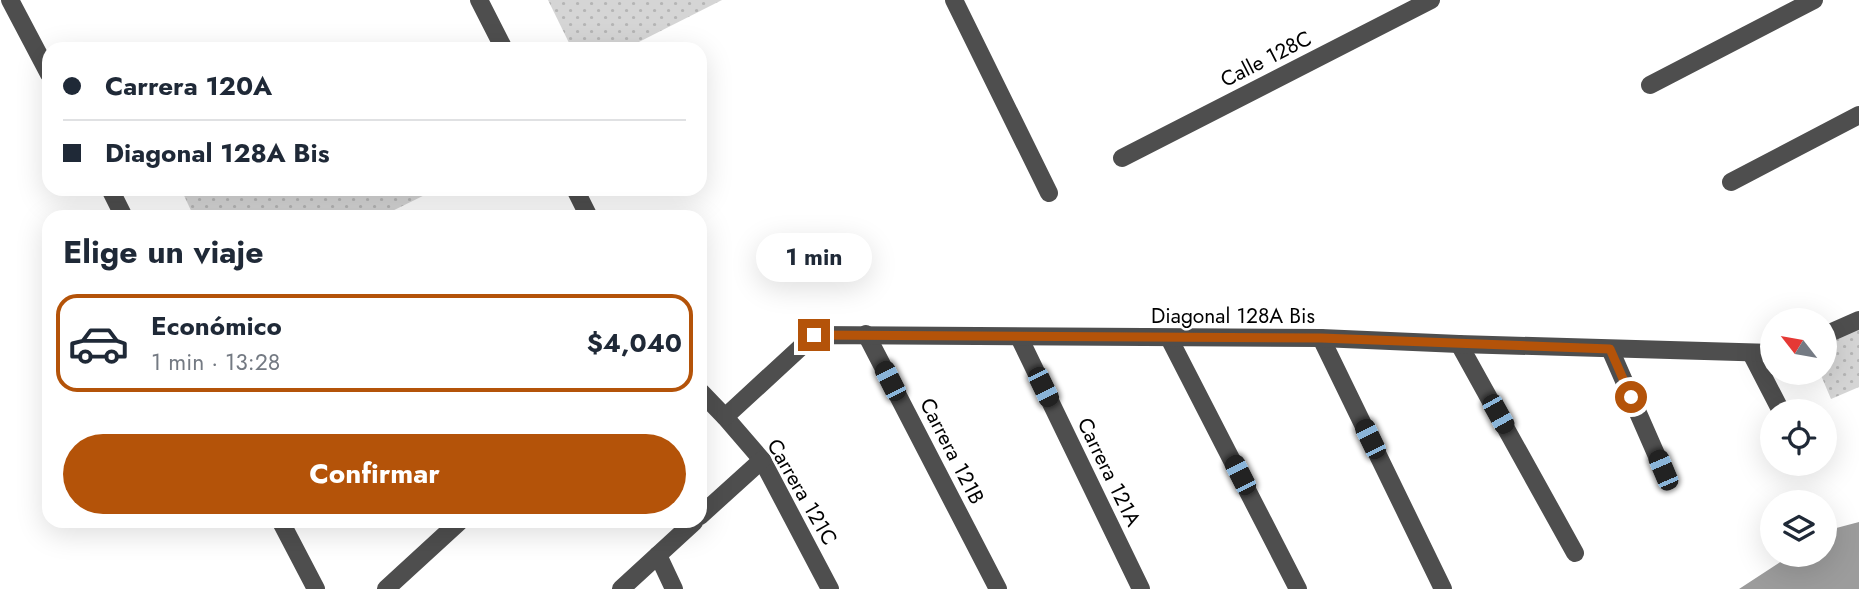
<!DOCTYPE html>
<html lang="es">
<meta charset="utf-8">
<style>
body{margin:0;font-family:Jost,sans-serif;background:#f6f6f7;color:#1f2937;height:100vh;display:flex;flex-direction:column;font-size:26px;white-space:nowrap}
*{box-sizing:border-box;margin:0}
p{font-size:23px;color:#747a83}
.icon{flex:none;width:38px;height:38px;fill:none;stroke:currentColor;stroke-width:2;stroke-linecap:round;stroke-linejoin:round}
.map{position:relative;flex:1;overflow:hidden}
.sheet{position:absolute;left:42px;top:210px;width:665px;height:318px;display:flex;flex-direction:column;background:#fff;border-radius:21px;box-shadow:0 7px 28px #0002}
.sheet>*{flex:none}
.hud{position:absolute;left:42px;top:42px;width:665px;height:154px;border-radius:21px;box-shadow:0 7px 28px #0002;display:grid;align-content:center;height:154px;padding:0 21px;background:#fff}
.needle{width:46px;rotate:301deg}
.controls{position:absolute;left:1760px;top:308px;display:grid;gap:14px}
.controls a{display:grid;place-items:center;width:77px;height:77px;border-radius:50%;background:#fff;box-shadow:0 7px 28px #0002;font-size:35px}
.end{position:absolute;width:32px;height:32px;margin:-16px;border:9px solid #b45309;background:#fff;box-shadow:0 0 0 4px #fff}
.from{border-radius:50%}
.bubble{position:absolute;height:49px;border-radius:24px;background:#fff;box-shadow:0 7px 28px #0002;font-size:23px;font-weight:700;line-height:49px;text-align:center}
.car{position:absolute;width:21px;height:42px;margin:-21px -10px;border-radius:9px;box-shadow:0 0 5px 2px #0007;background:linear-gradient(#222 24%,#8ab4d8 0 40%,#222 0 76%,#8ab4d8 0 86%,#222 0)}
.hud b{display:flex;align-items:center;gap:24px;height:66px;font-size:26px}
.hud b+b{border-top:2px solid #e0e1e3}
.hud i{width:18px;height:18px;background:#1f2937}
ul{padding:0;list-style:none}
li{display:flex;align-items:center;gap:21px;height:98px;margin:0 14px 10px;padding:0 7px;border:4px solid transparent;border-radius:21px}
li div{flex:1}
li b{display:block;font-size:26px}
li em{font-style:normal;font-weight:700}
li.selected{border-color:#b45309}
li>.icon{width:63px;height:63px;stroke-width:1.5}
h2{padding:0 21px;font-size:32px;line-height:84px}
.primary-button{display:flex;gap:14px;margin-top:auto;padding:14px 21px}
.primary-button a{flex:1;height:80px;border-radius:42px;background:#b45309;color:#fff;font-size:28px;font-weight:700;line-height:80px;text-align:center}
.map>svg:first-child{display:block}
.park{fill:url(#park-dots)}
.water{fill:#9c9c9c}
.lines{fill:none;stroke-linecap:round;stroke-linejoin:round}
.minor{stroke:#4e4e4e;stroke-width:18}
.route{stroke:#b45309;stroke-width:9}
.labels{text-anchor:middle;stroke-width:5;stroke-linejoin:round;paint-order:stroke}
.street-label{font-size:21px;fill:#000;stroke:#fff}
</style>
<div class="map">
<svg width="1859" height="589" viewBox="0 0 1859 589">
<defs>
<pattern id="park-dots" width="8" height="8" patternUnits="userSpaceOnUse" patternTransform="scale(1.75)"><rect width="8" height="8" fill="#d5d5d5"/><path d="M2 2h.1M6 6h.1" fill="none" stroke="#b5b5b5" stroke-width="1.8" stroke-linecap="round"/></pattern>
</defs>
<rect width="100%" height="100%" fill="#fff"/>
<!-- park -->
<g class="park">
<path d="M548,0H722L625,49H572Z"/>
<path d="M181,189H437L380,217H194Z"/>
<path d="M1859,328V387L1831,399L1820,373H1825V342Z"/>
</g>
<!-- water -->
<path class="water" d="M1859,522V589H1739L1791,555H1825V531Z"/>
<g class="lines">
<!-- minor -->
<g class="minor">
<path d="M10,0L49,74"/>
<path d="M479,0L504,49"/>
<path d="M954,0L1049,193"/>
<path d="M1650,85L1814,0"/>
<path d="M1122,158L1431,0"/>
<path d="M1731,182L1859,115"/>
<path d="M110,189L124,217"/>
<path d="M575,189L589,217"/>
<path d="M866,334L998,589"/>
<path d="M1825,335L1859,320"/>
<path d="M1019,337L1141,589"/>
<path d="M1169,338L1298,589"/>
<path d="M1321,338L1443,589"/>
<path d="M1459,344L1575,553"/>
<path d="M1610,349L1663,470"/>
<path d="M1751,353L1781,411"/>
<path d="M700,391L725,417L762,460L830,589"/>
<path d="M725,417L814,335L1321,338L1459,344L1773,353"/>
<path d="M700,516L762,460"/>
<path d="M281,522L316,589"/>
<path d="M658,555L674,589"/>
<path d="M386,589L459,522"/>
<path d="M621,589L694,522"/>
</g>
</g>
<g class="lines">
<!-- route -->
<path class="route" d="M814,335L1321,338L1610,349L1631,397"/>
</g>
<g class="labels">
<!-- street labels -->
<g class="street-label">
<text transform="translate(1266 59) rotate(-27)" y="7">Calle 128C</text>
<text x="1233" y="323">Diagonal 128A Bis</text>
<text transform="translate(952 451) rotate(63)" y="7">Carrera 121B</text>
<text transform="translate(1109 472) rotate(64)" y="7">Carrera 121A</text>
<text transform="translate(802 492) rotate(60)" y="7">Carrera 121C</text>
</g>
</g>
</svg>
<div class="controls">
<a><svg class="needle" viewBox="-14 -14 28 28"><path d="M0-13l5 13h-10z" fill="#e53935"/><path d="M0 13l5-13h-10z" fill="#747a83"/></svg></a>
<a><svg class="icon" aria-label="locate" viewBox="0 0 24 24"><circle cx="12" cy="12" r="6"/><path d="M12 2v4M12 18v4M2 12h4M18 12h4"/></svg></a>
<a><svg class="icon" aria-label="layers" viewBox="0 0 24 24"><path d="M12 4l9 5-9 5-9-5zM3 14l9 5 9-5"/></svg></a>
</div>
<i class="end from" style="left:1631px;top:397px"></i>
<i class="end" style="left:814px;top:335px"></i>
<div class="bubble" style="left:756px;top:233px;width:116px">1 min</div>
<i class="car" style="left:890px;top:381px;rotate:333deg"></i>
<i class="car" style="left:1043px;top:387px;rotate:154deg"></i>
<i class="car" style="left:1498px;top:414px;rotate:151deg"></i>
<i class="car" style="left:1370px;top:439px;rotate:334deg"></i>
<i class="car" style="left:1663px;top:470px;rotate:337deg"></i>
<i class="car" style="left:1240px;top:475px;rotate:333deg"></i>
<div class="hud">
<b><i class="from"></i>Carrera 120A</b>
<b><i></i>Diagonal 128A Bis</b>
</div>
<section class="sheet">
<h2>Elige un viaje</h2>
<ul>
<li class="selected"><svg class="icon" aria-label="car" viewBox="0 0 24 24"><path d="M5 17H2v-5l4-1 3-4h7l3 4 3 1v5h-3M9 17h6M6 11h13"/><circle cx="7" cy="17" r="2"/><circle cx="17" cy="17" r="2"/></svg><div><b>Económico</b><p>1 min · 13:28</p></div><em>$4,040</em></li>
</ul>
<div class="primary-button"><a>Confirmar</a></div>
</section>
</div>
